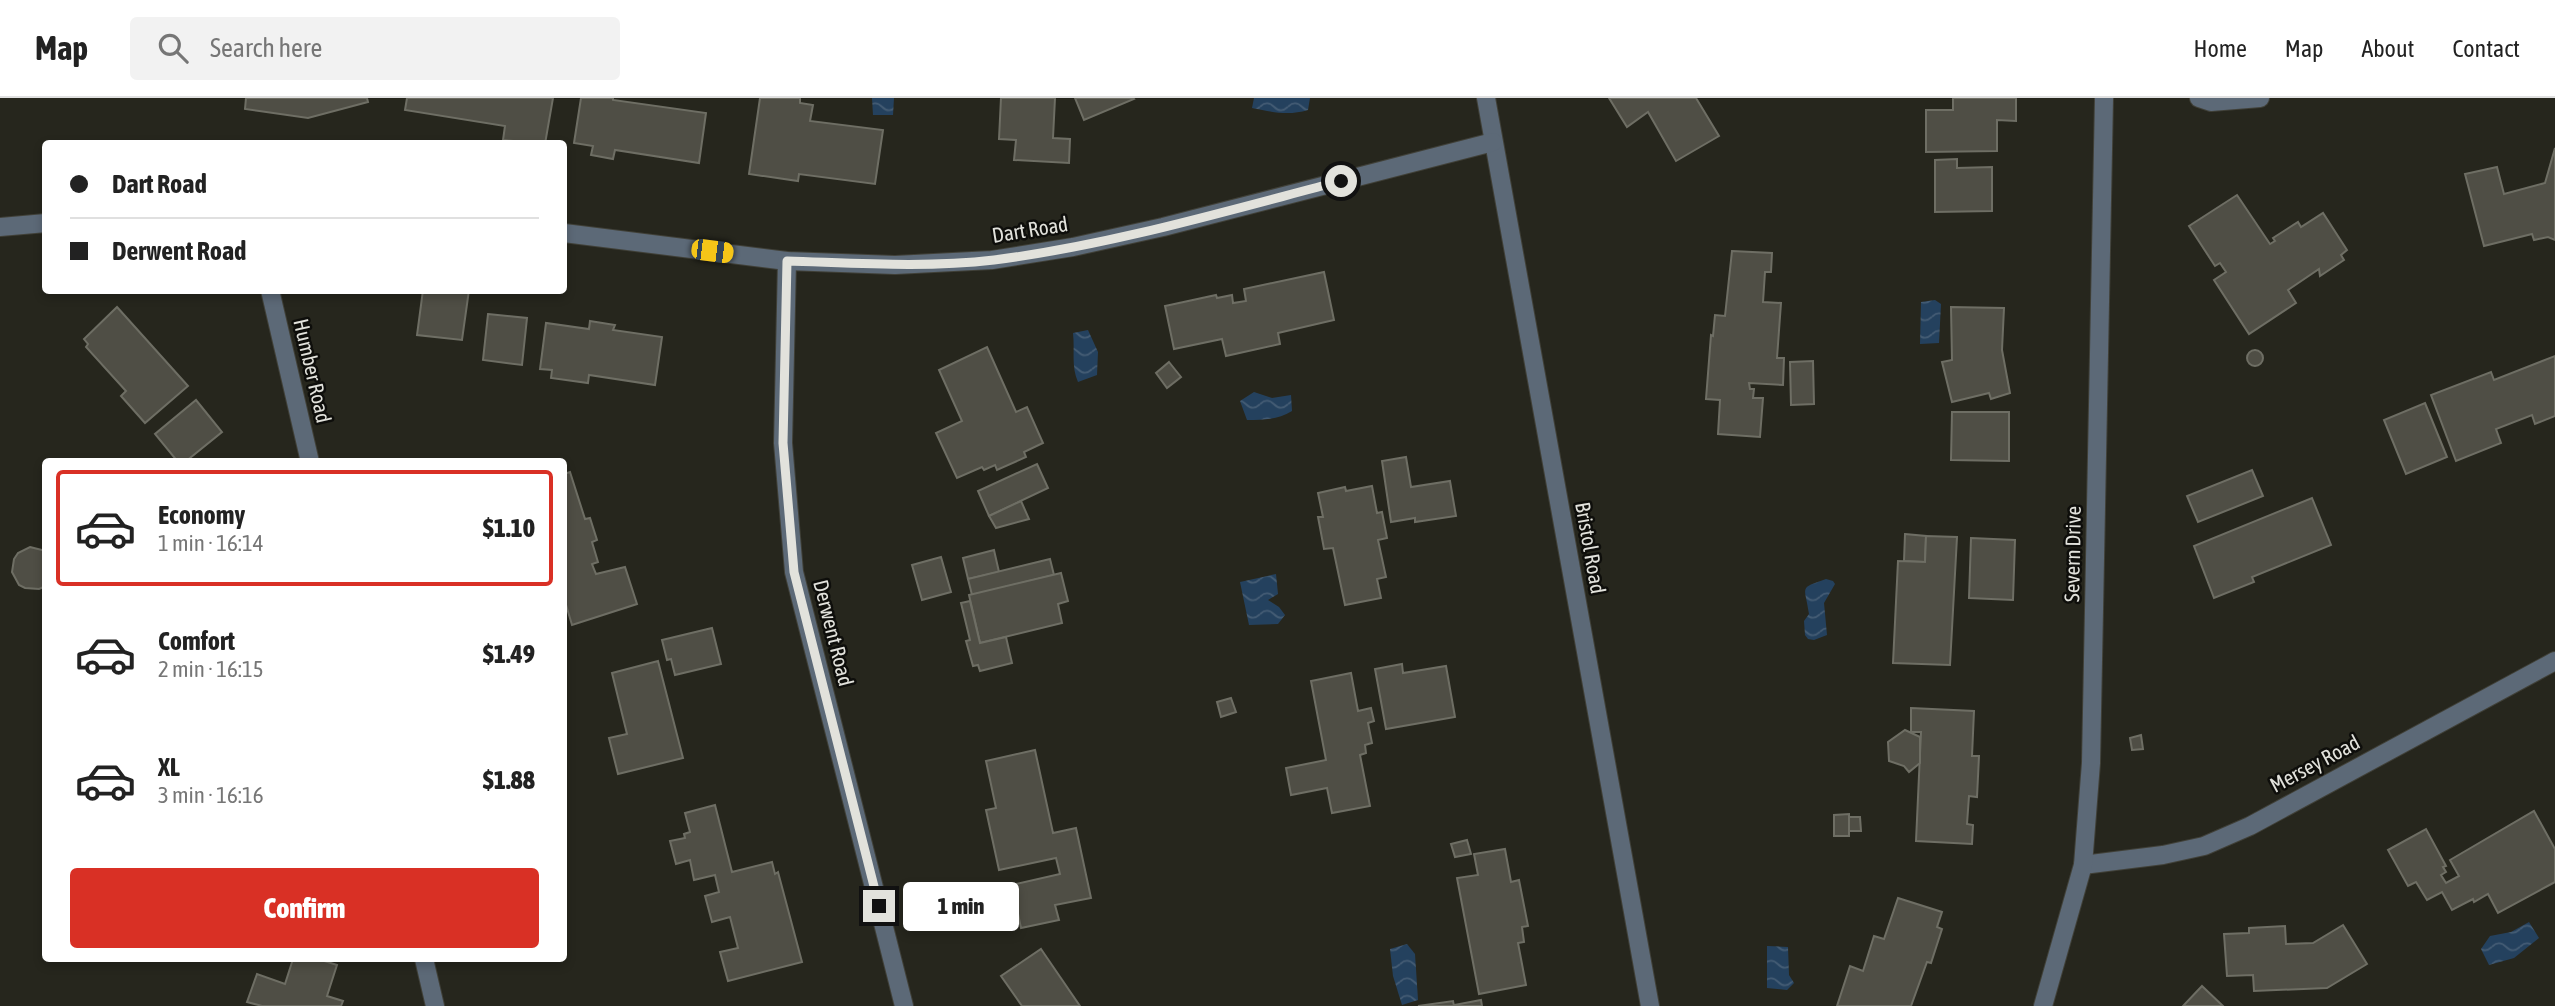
<!DOCTYPE html>
<meta charset="utf-8">
<style>
body{margin:0;font-family:"Asap Condensed",sans-serif;background:#f2f2f2;color:#222;height:100vh;display:flex;flex-direction:column;font-size:26px;white-space:nowrap}
*{box-sizing:border-box;margin:0}
p{font-size:23px;color:#767676}
.icon{flex:none;width:38px;height:38px;fill:none;stroke:currentColor;stroke-width:2;stroke-linecap:round;stroke-linejoin:round}
.map{position:relative;flex:1;overflow:hidden}
.panel{position:absolute;left:42px;top:360px;width:525px;height:504px;display:flex;flex-direction:column;background:#fff;border-radius:7px;box-shadow:0 4px 10px #0003}
.panel>*{flex:none}
.top-card{position:absolute;left:42px;top:42px;width:525px;height:154px;border-radius:7px;box-shadow:0 4px 10px #0003;display:grid;align-content:center;height:154px;padding:0 28px;background:#fff}
.end{position:absolute;width:32px;height:32px;margin:-16px;border:9px solid #e2e2dc;background:#111;box-shadow:0 0 0 4px #111}
.from{border-radius:50%}
.bubble{position:absolute;height:49px;border-radius:7px;background:#fff;box-shadow:0 4px 10px #0003;font-size:23px;font-weight:800;line-height:49px;text-align:center}
.car{position:absolute;width:21px;height:42px;margin:-21px -10px;border-radius:9px;box-shadow:0 0 5px 2px #0007;background:linear-gradient(#f5c518 24%,#345 0 40%,#f5c518 0 76%,#345 0 86%,#f5c518 0)}
.top-card b{display:flex;align-items:center;gap:24px;height:66px;font-size:26px}
.top-card b+b{border-top:2px solid #e0e0e0}
.top-card i{width:18px;height:18px;background:#222}
ul{padding:12px 0 0;list-style:none}
li{display:flex;align-items:center;gap:21px;height:116px;margin:0 14px 10px;padding:0 14px;border:4px solid transparent;border-radius:7px}
li div{flex:1}
li b{display:block;font-size:26px}
li em{font-style:normal;font-weight:800}
li.active{border-color:#d93025}
li>.icon{width:63px;height:63px;stroke-width:1.5}
.button{display:flex;gap:14px;margin-top:auto;padding:14px 28px}
.button a{flex:1;height:80px;border-radius:7px;background:#d93025;color:#fff;font-size:28px;font-weight:800;line-height:80px;text-align:center}
header{display:flex;align-items:center;gap:42px;box-sizing:border-box;height:98px;padding:0 35px;background:#fff;border-bottom:2px solid #e0e0e0}
header strong{font-size:33px}
nav{display:flex;gap:38px;margin-inline-start:auto;font-size:24px}
.search{width:490px;height:63px;background:#f2f2f2;display:flex;align-items:center;gap:18px;box-sizing:border-box;padding:0 24px;border-radius:7px;color:#767676;font-size:26px}
.map>svg:first-child{display:block}
.water{fill:url(#water-waves)}
.building{fill:#4f4e45;stroke:#6e6e64;stroke-width:2}
.lines{fill:none;stroke-linecap:round;stroke-linejoin:round}
.minor-casing{stroke:#404038;stroke-width:20}
.minor{stroke:#5c6977;stroke-width:18}
.route{stroke:#e2e2dc;stroke-width:9}
.labels{text-anchor:middle;stroke-width:5;stroke-linejoin:round;paint-order:stroke}
.street-label{font-size:21px;fill:#e2e2dc;stroke:#0e0e0b}
</style>
<header>
<strong>Map</strong>
<div class="search"><svg class="icon" aria-label="search" viewBox="0 0 24 24"><circle cx="10" cy="10" r="6"/><path d="M15 15l6 6"/></svg>Search here</div>
<nav><a>Home</a><a>Map</a><a>About</a><a>Contact</a></nav>
</header>
<div class="map">
<svg width="2555" height="908" viewBox="0 0 2555 908">
<defs>
<pattern id="water-waves" width="16" height="10" patternUnits="userSpaceOnUse" patternTransform="scale(1.75)"><rect width="16" height="10" fill="#24415e"/><path d="M0 5q4-4 8 0t8 0" fill="none" stroke="#445c74"/></pattern>
</defs>
<rect width="100%" height="100%" fill="#26261d"/>
<!-- water -->
<g class="water">
<path d="M872,0H894L893,17H873Z"/>
<path d="M1254,0H1310L1308,12C1288,18 1272,14 1252,10Z"/>
<path d="M1935,202L1941,206L1939,245L1920,246L1921,204Z"/>
<path d="M1088,232L1098,254L1097,277L1078,284C1071,268 1075,253 1073,235Z"/>
<path d="M1254,294L1272,300L1291,297L1292,313C1277,322 1263,322 1247,322L1240,303Z"/>
<path d="M1276,476L1278,496L1268,502L1279,509L1285,517L1278,526L1249,527L1240,484Z"/>
<path d="M1826,481L1833,483L1835,486L1824,505L1827,537L1814,542L1808,541L1805,537L1804,523L1809,516C1805,487 1798,491 1826,481Z"/>
<path d="M2529,824L2539,840L2514,860L2489,867L2481,851L2490,838L2511,834Z"/>
<path d="M1407,846L1415,856L1418,902L1402,907L1393,878L1390,851Z"/>
<path d="M1767,848L1788,849L1789,877L1794,885L1787,892L1767,890Z"/>
</g>
<!-- building -->
<g class="building">
<path d="M246,0H367L368,4L308,20L245,11Z"/>
<path d="M407,0H553L545,46L503,42L505,28L405,12Z"/>
<path d="M581,0H613V2L706,15L699,65L615,52L613,61L591,57L593,48L574,45Z"/>
<path d="M760,0H800V5L813,7L810,23L883,32L875,86L799,76L798,83L749,76Z"/>
<path d="M1001,0H1055L1053,40L1070,41L1069,65L1014,62L1016,42L999,41Z"/>
<path d="M1075,0H1133L1134,1L1084,22Z"/>
<path d="M1609,0H1696L1719,38L1676,63L1648,14L1627,29Z"/>
<path d="M1953,0H2016V23L1997,22V53L1926,54V12H1953Z"/>
<path d="M2555,50V142L2548,139L2534,142L2532,136L2484,148L2465,76L2497,69L2504,96L2545,85Z"/>
<path d="M1957,61V70L1992,69V113L1935,114V62Z"/>
<path d="M2237,97L2270,146L2275,143L2273,140L2298,124L2301,129L2323,115L2347,152L2341,157L2344,162L2320,178L2319,171L2288,192L2296,205L2249,236L2214,182L2226,174L2220,165L2215,168L2189,128Z"/>
<path d="M1732,153L1772,155L1771,174H1765L1763,204L1781,205L1777,260H1784L1783,287L1749,285L1750,291H1754L1753,300H1763L1760,339L1718,336L1720,302L1706,301L1711,237L1713,238L1715,217L1725,218Z"/>
<path d="M1324,174L1334,222L1278,235L1280,246L1226,258L1222,241L1174,251L1165,208L1216,197L1217,200L1232,197L1233,205L1246,203L1244,191Z"/>
<path d="M423,192H469L462,242L417,237Z"/>
<path d="M117,209L188,288L145,325L121,298L126,293L86,249L88,246L84,241Z"/>
<path d="M1951,209L2004,210L2002,252L2010,295L1991,301L1989,295L1952,304L1942,264L1952,262Z"/>
<path d="M488,216L527,220L522,267L483,262Z"/>
<path d="M590,223L615,227L613,232L662,239L655,287L589,277L588,285L551,280L552,272L540,271L546,225L589,231Z"/>
<path d="M987,249L1016,314L1027,309L1043,345L1024,354L1026,359L997,372L995,367L984,372L982,369L957,380L936,335L962,323L939,272Z"/>
<circle cx="2255" cy="260" r="8"/>
<path d="M2555,258V318L2535,326L2532,317L2496,331L2501,345L2456,363L2431,297L2491,274L2494,282Z"/>
<path d="M1813,263L1814,306L1791,307L1790,264Z"/>
<path d="M1169,264L1181,279L1167,290L1156,275Z"/>
<path d="M196,302L222,334L185,364H178L155,336Z"/>
<path d="M2425,305L2447,359L2406,376L2384,322Z"/>
<path d="M1952,314H2009V363L1951,362Z"/>
<path d="M1406,359L1411,389L1450,383L1456,418L1415,424V420L1391,424L1382,363Z"/>
<path d="M1037,366L1048,390L989,418L978,393Z"/>
<path d="M2252,372L2263,398L2198,424L2187,398Z"/>
<path d="M570,374L585,421L590,420L597,442L592,444L598,464L592,466L596,476L625,469L637,506L572,527L564,500V376Z"/>
<path d="M1372,388L1377,415L1382,414L1387,440L1378,442L1386,479L1377,481L1381,500L1345,507L1333,450L1324,451L1318,419H1323L1318,395L1345,389L1346,393Z"/>
<path d="M2312,400L2331,447L2252,479L2254,484L2214,500L2194,448Z"/>
<path d="M1021,403L1029,421L996,430L989,418Z"/>
<path d="M1905,436L1926,438L1925,464L1904,463Z"/>
<path d="M1926,438L1957,439L1950,567L1893,565L1898,463L1925,464Z"/>
<path d="M1971,440L2015,442L2013,502L1969,500Z"/>
<path d="M30,449L46,453V488L39,491L25,490L19,487L12,474L14,461L18,455Z"/>
<path d="M994,452L999,474L968,481L963,460Z"/>
<path d="M941,459L951,494L922,502L912,467Z"/>
<path d="M1050,461L1054,477L972,497L968,481Z"/>
<path d="M1061,475L1068,503L1058,506L1062,525L980,545L969,497Z"/>
<path d="M970,503L980,545L1006,539L1012,565L980,573L978,567L973,568L966,543L970,542L961,505Z"/>
<path d="M712,530L721,566L675,577L671,561L667,562L662,542Z"/>
<path d="M658,563L683,660L618,676L609,640L627,636L612,575Z"/>
<path d="M1402,566L1403,575L1446,568L1455,619L1386,631L1375,571Z"/>
<path d="M1351,575L1358,613L1371,610L1374,623L1368,625L1372,645L1365,647L1366,655L1360,657L1370,708L1332,715L1327,690L1291,697L1286,670L1326,662L1311,583Z"/>
<path d="M1231,600L1236,614L1221,619L1217,604Z"/>
<path d="M1911,610L1974,613L1972,658H1979L1977,699L1969,698L1967,726L1973,727L1972,746L1916,743L1921,634H1911Z"/>
<path d="M1905,632L1920,639V665L1909,674L1904,668L1889,663L1888,644Z"/>
<path d="M2141,637L2143,651L2132,652L2130,640Z"/>
<path d="M1035,652L1053,735L1076,730L1091,800L1055,807L1059,822L1021,830L1012,787L1060,776L1056,760L999,772L986,712L996,710L986,663Z"/>
<path d="M715,707L732,774L772,764L775,776L778,774L802,864L728,883L720,854L738,850L730,819L712,824L705,798L719,794L715,777L694,782L690,762L676,766L670,743L685,740L684,736L690,734L685,715Z"/>
<path d="M2534,713L2555,751V784L2498,815L2488,796L2474,804L2473,801L2452,812L2442,794L2427,802L2416,784L2408,788L2388,752L2426,731L2446,768L2443,769L2446,774L2441,777L2446,785L2459,778L2450,762Z"/>
<path d="M1849,716V738H1834V717Z"/>
<path d="M1849,719H1860L1861,733H1849Z"/>
<path d="M1467,742L1471,756L1455,759L1451,746Z"/>
<path d="M1505,751L1511,784L1519,782L1528,828L1522,829L1524,844L1518,845L1526,887L1479,896L1457,780L1478,777L1474,756Z"/>
<path d="M1898,800L1942,814L1937,829L1942,831L1931,865L1927,864L1911,908H1837L1850,868L1863,873L1874,838L1884,841Z"/>
<path d="M2343,827L2367,866L2327,890L2254,893L2253,877L2227,878L2224,836L2249,835V830L2285,828L2286,846L2313,845Z"/>
<path d="M1041,851L1080,908H1022L1001,878Z"/>
<path d="M293,861H318L337,867L327,898L343,903L341,908H262L247,904L257,876L285,886Z"/>
<path d="M2202,888L2223,908H2183Z"/>
<path d="M1481,902L1482,908H1454V907Z"/>
<path d="M1453,903L1454,908H1418Z"/>
</g>
<g class="lines">
<!-- minor casing -->
<g class="minor-casing">
<g id="minor">
<path d="M1486,0L1650,908"/>
<path d="M2199,0L2211,4L2260,0"/>
<path d="M0,129L46,125"/>
<path d="M564,135L787,163L895,167L992,162L1073,149L1163,129L1493,44"/>
<path d="M787,163L783,345L794,474L904,908"/>
<path d="M270,192L310,364"/>
<path d="M2083,767L2163,757L2204,748L2250,728L2555,563"/>
<path d="M424,861L435,908"/>
<path d="M2043,908L2083,767L2091,665L2104,0"/>
</g>
</g>
<!-- minor -->
<use href="#minor" class="minor"/>
</g>
<g class="lines">
<!-- route -->
<path class="route" d="M879,808L794,474L783,345L787,163C855,165 925,170 994,162C1111,147 1226,113 1341,83"/>
</g>
<g class="labels">
<!-- street labels -->
<g class="street-label">
<text transform="translate(1030 132) rotate(-9)" y="7">Dart Road</text>
<text transform="translate(312 273) rotate(77)" y="7">Humber Road</text>
<text transform="translate(1590 450) rotate(80)" y="7">Bristol Road</text>
<text transform="translate(2073 456) rotate(-89)" y="7">Severn Drive</text>
<text transform="translate(833 535) rotate(76)" y="7">Derwent Road</text>
<text transform="translate(2315 666) rotate(-28)" y="7">Mersey Road</text>
</g>
</g>
</svg>
<i class="end from" style="left:1341px;top:83px"></i>
<i class="end" style="left:879px;top:808px"></i>
<div class="bubble" style="left:903px;top:784px;width:116px">1 min</div>
<i class="car" style="left:712px;top:153px;rotate:97deg"></i>
<div class="top-card">
<b><i class="from"></i>Dart Road</b>
<b><i></i>Derwent Road</b>
</div>
<section class="panel">
<ul>
<li class="active"><svg class="icon" aria-label="car" viewBox="0 0 24 24"><path d="M5 17H2v-5l4-1 3-4h7l3 4 3 1v5h-3M9 17h6M6 11h13"/><circle cx="7" cy="17" r="2"/><circle cx="17" cy="17" r="2"/></svg><div><b>Economy</b><p>1 min · 16:14</p></div><em>$1.10</em></li>
<li><svg class="icon" aria-label="car" viewBox="0 0 24 24"><path d="M5 17H2v-5l4-1 3-4h7l3 4 3 1v5h-3M9 17h6M6 11h13"/><circle cx="7" cy="17" r="2"/><circle cx="17" cy="17" r="2"/></svg><div><b>Comfort</b><p>2 min · 16:15</p></div><em>$1.49</em></li>
<li><svg class="icon" aria-label="car" viewBox="0 0 24 24"><path d="M5 17H2v-5l4-1 3-4h7l3 4 3 1v5h-3M9 17h6M6 11h13"/><circle cx="7" cy="17" r="2"/><circle cx="17" cy="17" r="2"/></svg><div><b>XL</b><p>3 min · 16:16</p></div><em>$1.88</em></li>
</ul>
<div class="button"><a>Confirm</a></div>
</section>
</div>
